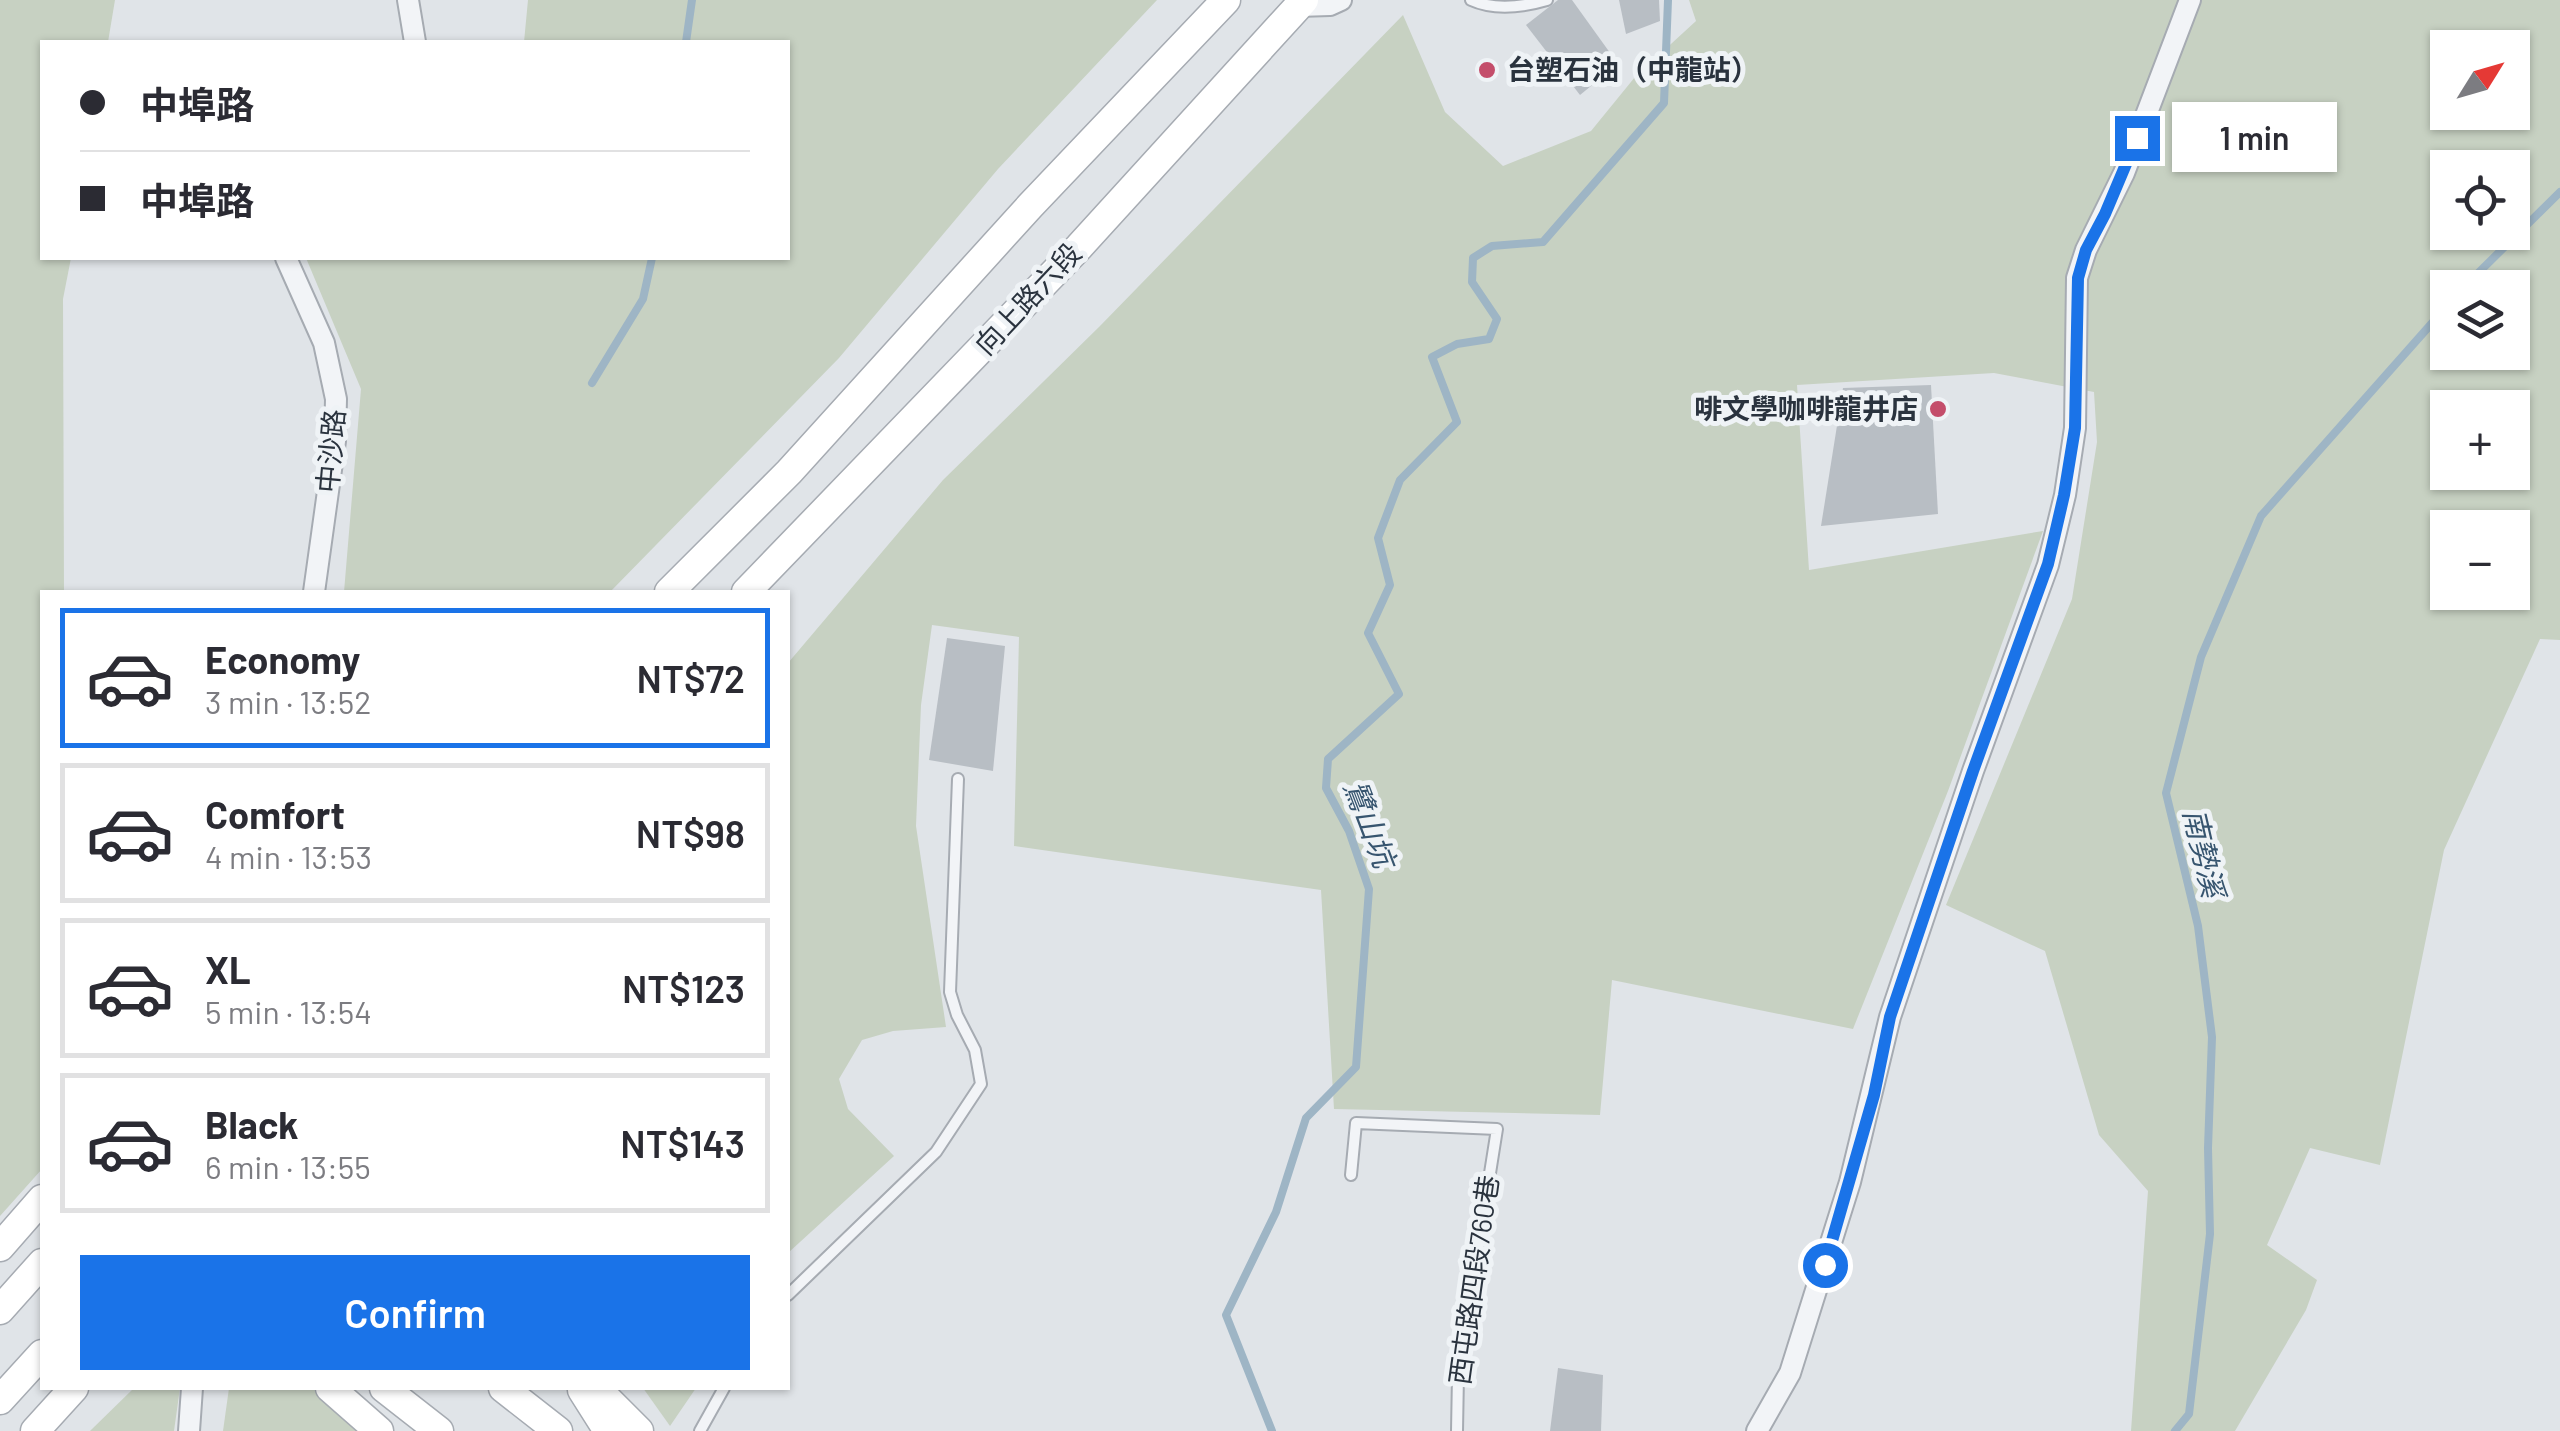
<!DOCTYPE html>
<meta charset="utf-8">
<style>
body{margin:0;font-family:Barlow,"Noto Sans TC",sans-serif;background:#f7f7f7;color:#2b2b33;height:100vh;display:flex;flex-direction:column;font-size:38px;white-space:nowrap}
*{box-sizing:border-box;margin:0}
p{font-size:32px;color:#7c7c81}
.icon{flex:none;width:55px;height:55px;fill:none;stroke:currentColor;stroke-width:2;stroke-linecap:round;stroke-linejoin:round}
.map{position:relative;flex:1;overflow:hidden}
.panel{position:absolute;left:40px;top:590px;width:750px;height:800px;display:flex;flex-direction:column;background:#fff;border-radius:0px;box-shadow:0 2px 8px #0004}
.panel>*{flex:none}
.hud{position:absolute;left:40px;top:40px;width:750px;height:220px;border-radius:0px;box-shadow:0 2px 8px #0004;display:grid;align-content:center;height:220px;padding:0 40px;background:#fff}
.needle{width:65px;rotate:53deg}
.buttons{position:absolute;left:2430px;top:30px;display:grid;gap:20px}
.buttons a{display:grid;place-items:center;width:100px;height:100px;border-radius:0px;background:#fff;box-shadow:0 2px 8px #0004;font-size:50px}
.end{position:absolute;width:45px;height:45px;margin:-22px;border:12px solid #1a73e8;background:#fff;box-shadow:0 0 0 5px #fff}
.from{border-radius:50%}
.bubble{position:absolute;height:70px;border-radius:0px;background:#fff;box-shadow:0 2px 8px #0004;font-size:32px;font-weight:600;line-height:70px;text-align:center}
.hud b{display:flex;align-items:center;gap:35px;height:95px;font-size:38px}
.hud b+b{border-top:2px solid #e1e1e2}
.hud i{width:25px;height:25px;background:#2b2b33}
ul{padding:18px 0 0;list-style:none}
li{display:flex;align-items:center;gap:30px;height:140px;margin:0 20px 15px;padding:0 20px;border:5px solid #e1e1e2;border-radius:0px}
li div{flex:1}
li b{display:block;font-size:38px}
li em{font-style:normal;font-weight:600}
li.active{border-color:#1a73e8}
li>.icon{width:90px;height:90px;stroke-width:1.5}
.primary-button{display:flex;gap:20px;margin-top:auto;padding:20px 40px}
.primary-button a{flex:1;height:115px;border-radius:0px;background:#1a73e8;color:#fff;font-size:40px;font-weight:600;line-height:115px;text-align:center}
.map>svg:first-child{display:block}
.green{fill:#c7d1c2;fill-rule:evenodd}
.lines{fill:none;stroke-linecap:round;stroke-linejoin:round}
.stream{stroke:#9eb5c5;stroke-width:8}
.building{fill:#b8bec4}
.lane-casing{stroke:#a6abb2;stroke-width:14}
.street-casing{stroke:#a6abb2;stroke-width:24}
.secondary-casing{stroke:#a6abb2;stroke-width:31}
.lane{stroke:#f2f4f7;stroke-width:10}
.street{stroke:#f2f4f7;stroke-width:20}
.secondary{stroke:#fff;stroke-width:28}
.route{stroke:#1a73e8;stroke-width:12}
.poi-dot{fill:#c44e6b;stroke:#eff3f6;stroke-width:4}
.labels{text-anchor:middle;stroke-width:10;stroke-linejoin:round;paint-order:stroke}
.poi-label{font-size:28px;font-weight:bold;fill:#2a333e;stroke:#eff3f6;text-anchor:start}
.street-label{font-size:28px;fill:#2a333e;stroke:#eff3f6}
.water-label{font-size:30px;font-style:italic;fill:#37556f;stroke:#eff3f6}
</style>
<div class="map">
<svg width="2560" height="1431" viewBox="0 0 2560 1431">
<rect width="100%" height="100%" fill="#e0e4e8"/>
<!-- green -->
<g class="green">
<path d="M0,0H115L108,42H42V258H71L63,299L64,592H42V1169L0,1216Z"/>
<path d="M528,0H1157L998,169L839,358L610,592H344L361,389L306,258H788V42H524Z"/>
<path d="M1689,0H2560V640L2540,639L2444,850L2380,1165L2310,1148L2267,1245L2317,1280L2306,1310L2235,1431H2131L2148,1191L2099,1135L2045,951L1946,905L2072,599L2097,442L2094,392L1994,373L1797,385L1809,570L2043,531L1948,791L1853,1029L1612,980L1600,1115L1334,1109L1321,890L1014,846L1019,637L932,625L921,705L916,826L946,1027L893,1031L862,1040L839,1079L848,1109L894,1156L788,1253V663L943,480L1100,326L1403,15L1445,112L1503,166L1591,131L1635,77L1696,21ZM2448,48H2512V112H2448ZM2448,168H2512V232H2448ZM2448,288H2512V352H2448ZM2448,408H2512V472H2448ZM2448,528H2512V592H2448Z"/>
<path d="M134,1388H180L174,1431H90Z"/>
<path d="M229,1388H312L362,1431H223Z"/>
<path d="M643,1388H696L670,1426Z"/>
</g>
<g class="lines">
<!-- stream -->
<g class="stream">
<path d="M686,42L692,0"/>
<path d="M2463,288L2560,192"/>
<path d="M592,383L643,299L652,258"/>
<path d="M1272,1431L1226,1315L1276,1212L1306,1118L1356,1067L1369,889L1349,831L1326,788L1328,759L1399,694L1368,633L1390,585L1378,538L1400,480L1457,422L1432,357L1457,344L1489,339L1497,319L1472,282L1473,258L1492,246L1543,242L1664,103L1668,0"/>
<path d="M2175,1431L2189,1414L2210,1234L2208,1148L2212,1037L2198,926L2166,793L2201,657L2261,516L2448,305"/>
</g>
</g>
<!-- building -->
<g class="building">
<path d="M1558,0H1572L1618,64L1580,95L1526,25Z"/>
<path d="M1619,0H1659L1660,21L1626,34Z"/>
<path d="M1931,385L1938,514L1821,526L1843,388Z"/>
<path d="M947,638L1005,646L993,771L929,760Z"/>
<path d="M1558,1368L1603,1375L1601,1431H1550Z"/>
</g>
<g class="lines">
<!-- lane casing -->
<g class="lane-casing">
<g id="lane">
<path d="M1471,0C1495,11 1523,7 1547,0"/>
<path d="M1351,1175L1356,1123L1497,1129L1458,1375L1457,1431"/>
<path d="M788,1295L936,1152L981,1084L975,1050L957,1015L950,992L958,779"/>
<path d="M700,1431L724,1388"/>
</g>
</g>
<!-- street casing -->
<g class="street-casing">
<g id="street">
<path d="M408,0L415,42"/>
<path d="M1298,6L1330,5L1341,0"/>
<path d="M286,258L324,343L336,399L335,441L314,592"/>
<path d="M189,1431L192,1388"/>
<path d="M1757,1431L1790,1373L1850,1182L1890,1017L1973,771L2048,565L2065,495L2075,428L2077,278L2086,250L2124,173L2190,0"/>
</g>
</g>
<!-- secondary casing -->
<g class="secondary-casing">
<g id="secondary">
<path d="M669,592L789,472L1030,206L1226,0"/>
<path d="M746,592L1079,247L1304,0"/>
<path d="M0,1247L42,1199"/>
<path d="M0,1310L42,1263"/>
<path d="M330,1388L379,1431"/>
<path d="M384,1388L439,1431"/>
<path d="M503,1388L558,1431"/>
<path d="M596,1388L639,1431"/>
<path d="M582,1390L608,1431"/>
<path d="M0,1400L42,1354"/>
<path d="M35,1431L74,1388"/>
</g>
</g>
<!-- lane -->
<use href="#lane" class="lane"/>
<!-- street -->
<use href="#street" class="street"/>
<!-- secondary -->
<use href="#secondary" class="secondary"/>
</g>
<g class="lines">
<!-- route -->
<path class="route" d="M1825,1265L1874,1095L1890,1017L1973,771L2048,564L2064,495L2075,428L2078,278L2086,250L2105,214L2137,138"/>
</g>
<!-- markers -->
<g class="poi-dot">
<circle cx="1487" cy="70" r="10"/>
<circle cx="1938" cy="409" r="10"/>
</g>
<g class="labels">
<!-- poi labels -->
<g class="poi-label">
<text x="1507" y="80">台塑石油（中龍站）</text>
<text x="1918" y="419" text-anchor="end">啡文學咖啡龍井店</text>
</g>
<!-- street labels -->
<g class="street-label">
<text transform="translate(1028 299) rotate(-47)" y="10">向上路六段</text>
<text transform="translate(331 451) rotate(-85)" y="10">中沙路</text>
<text transform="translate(1474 1280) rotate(-82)" y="10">西屯路四段760巷</text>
</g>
<!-- water labels -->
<g class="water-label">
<text transform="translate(1369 824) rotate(69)" y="10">鷺山坑</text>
<text transform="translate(2203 853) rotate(77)" y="10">南勢溪</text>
</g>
</g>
</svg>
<div class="buttons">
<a><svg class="needle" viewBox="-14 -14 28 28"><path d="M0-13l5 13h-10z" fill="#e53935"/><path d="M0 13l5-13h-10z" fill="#7c7c81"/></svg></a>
<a><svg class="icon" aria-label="locate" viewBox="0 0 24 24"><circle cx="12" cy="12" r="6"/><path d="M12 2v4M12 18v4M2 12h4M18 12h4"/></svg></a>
<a><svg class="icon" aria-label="layers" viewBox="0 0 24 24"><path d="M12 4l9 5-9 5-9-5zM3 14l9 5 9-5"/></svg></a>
<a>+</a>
<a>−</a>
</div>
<i class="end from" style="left:1825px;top:1265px"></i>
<i class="end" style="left:2137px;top:138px"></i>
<div class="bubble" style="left:2172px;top:102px;width:165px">1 min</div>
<div class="hud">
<b><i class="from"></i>中埠路</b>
<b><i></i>中埠路</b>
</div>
<section class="panel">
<ul>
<li class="active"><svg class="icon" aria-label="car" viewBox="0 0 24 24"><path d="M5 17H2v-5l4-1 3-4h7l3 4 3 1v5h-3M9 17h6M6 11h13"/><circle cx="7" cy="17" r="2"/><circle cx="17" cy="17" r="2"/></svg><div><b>Economy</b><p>3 min · 13:52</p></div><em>NT$72</em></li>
<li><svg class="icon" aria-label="car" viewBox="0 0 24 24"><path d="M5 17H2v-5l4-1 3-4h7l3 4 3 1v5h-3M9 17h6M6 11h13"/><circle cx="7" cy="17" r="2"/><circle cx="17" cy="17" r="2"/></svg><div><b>Comfort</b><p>4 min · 13:53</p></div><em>NT$98</em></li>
<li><svg class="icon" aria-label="car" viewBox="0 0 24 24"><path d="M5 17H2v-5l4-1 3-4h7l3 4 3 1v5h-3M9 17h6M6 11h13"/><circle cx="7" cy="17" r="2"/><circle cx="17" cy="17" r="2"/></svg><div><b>XL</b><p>5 min · 13:54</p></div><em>NT$123</em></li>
<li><svg class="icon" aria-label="car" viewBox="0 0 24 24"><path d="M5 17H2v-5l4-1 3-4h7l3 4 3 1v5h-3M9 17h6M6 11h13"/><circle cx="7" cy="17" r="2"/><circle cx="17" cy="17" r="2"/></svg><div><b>Black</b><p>6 min · 13:55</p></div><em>NT$143</em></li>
</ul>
<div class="primary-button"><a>Confirm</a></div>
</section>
</div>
